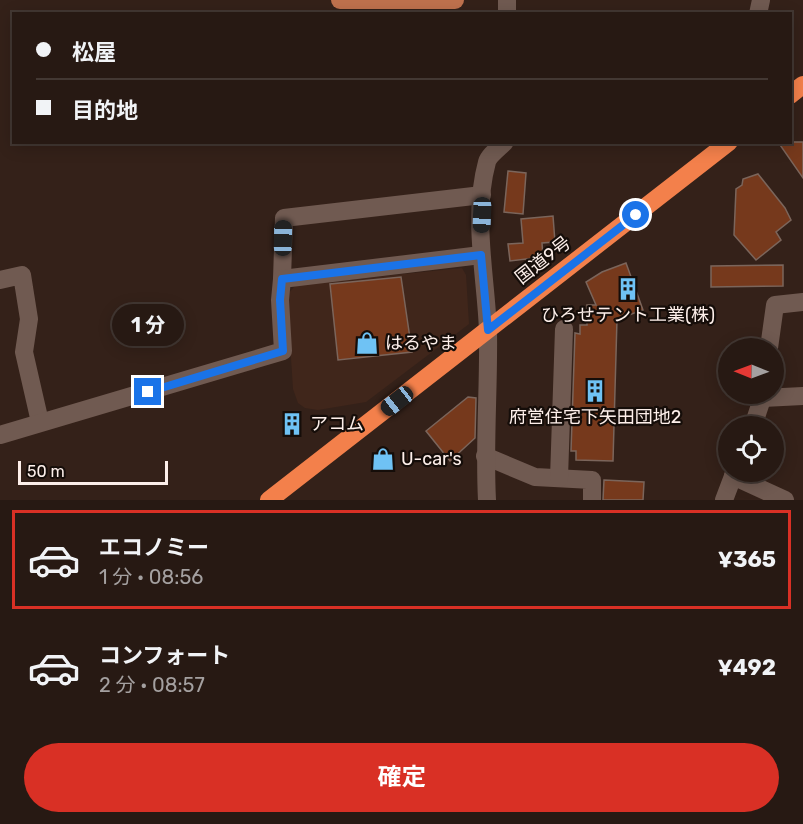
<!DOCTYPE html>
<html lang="ja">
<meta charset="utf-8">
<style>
body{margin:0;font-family:Rubik,"Noto Sans JP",sans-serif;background:#2f221c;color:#f1f3f6;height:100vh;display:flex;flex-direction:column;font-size:22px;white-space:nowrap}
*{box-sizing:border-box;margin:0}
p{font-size:20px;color:#a4a0a0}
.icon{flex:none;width:33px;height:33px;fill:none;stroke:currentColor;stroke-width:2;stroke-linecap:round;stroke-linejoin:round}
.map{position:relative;height:500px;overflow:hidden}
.panel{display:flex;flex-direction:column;background:#271913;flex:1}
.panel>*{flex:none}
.banner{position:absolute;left:12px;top:12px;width:780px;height:132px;border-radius:0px;box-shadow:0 3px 15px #0003,0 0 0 2px #433833;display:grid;align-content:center;height:132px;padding:0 24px;background:#271913}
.needle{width:39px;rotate:271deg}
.controls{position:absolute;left:718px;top:338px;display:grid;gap:12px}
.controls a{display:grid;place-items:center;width:66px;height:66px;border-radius:50%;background:#271913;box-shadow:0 3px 15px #0003,0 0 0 2px #433833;font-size:30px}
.scale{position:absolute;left:18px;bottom:15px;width:150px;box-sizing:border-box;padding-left:6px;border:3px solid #fdefea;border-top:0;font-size:16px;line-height:21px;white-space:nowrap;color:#fdefea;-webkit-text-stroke:4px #150d09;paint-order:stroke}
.end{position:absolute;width:27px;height:27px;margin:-14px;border:8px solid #1a73e8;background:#fff;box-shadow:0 0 0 3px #fff}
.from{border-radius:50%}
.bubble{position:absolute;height:42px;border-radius:21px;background:#271913;box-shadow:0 3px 15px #0003,0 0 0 2px #433833;font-size:20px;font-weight:700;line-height:42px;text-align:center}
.car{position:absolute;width:18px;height:36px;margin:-18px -9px;border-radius:8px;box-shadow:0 0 4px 2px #0007;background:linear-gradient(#222 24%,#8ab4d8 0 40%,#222 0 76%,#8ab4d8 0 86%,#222 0)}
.banner b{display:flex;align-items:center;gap:21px;height:57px;font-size:22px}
.banner b+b{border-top:2px solid #433833}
.banner i{width:15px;height:15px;background:#f1f3f6}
ul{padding:10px 0 0;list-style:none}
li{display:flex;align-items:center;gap:18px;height:99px;margin:0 12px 9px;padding:0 12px;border:3px solid transparent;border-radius:0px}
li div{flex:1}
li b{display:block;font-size:22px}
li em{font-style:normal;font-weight:700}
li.current{border-color:#d93025}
li>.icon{width:54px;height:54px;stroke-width:1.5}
.action{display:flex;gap:12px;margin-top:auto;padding:12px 24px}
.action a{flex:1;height:69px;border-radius:36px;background:#d93025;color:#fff;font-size:24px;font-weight:700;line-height:69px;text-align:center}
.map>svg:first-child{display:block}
.built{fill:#40261b}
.building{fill:#76391c;stroke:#7b655b;stroke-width:1.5}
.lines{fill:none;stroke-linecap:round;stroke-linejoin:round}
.street{stroke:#705a51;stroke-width:18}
.primary{stroke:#bf714d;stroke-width:18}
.highway{stroke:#f3804b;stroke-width:18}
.route{stroke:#1a73e8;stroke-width:8}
.labels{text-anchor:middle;stroke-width:4.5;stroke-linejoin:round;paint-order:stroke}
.street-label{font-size:18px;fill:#fdefea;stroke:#150d09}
.poi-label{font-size:18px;fill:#fdefea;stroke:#150d09;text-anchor:start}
</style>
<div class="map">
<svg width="803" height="500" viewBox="0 0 803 500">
<rect width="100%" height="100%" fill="#342119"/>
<!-- built -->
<path class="built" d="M462,268L466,275L469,324L366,402L318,410L305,408L298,403L293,389L287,295L296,285Z"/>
<!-- building -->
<g class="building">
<path d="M778,142H803V178Z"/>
<path d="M508,171L526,173L523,214L504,212Z"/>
<path d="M758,174L785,208L791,220L776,232L781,240L756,260L734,235L736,189L742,185L743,179Z"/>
<path d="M553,216L555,242L542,243L543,257L510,261L508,244L523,243L521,219Z"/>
<path d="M626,263L643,310L617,319L613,461L576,460V451H571L575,333L580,334V325H587V305H596L586,282L602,272Z"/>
<path d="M783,265V286L711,287V266Z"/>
<path d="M401,277L412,352L338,360L330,284Z"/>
<path d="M468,397L476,398L475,438L450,461L426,431Z"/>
<path d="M604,480L644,482L643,500H603Z"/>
</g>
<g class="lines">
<!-- street -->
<g class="street">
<path d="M507,0V14"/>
<path d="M758,14L761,0"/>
<path d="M282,279L284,218L482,195"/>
<path d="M0,280L22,275L29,319L24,352L40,422"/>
<path d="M769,348L775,305L803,302"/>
<path d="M763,398L803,396"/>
<path d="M753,426L764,393"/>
<path d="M0,435L283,351L280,300L282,279L481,255"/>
<path d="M485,456L535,477L592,480V500"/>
<path d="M733,476L785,500"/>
<path d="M559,478L564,329"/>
<path d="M487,500C484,444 489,387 488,331C486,276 472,217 487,162C489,155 499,148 505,142"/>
<path d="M724,500L735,471"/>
</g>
<!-- primary -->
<path class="primary" d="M340,0H455"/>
<!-- highway -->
<g class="highway">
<path d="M790,95L803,85"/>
<path d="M269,500L729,142"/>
</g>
</g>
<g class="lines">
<!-- route -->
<path class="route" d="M148,392L283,351L280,300L282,279L481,255L488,330L636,215"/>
</g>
<!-- icons -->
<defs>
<g id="building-bare" transform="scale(1.8)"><path d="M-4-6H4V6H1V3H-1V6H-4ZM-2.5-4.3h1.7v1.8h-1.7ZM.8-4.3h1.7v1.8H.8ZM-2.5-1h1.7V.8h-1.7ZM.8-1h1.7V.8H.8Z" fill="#6fc2f4" stroke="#150d09" stroke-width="2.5" paint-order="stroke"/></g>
<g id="shop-bare" transform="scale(1.8)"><path d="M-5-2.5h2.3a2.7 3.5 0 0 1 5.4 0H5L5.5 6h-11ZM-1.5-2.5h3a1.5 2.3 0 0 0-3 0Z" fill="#6fc2f4" stroke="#150d09" stroke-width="2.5" paint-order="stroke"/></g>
</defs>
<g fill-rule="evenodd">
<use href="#building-bare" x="628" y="289"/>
<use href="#shop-bare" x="367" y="343"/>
<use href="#building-bare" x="595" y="391"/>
<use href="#building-bare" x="292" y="424"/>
<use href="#shop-bare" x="383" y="459"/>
</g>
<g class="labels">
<!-- street labels -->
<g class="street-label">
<text transform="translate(543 260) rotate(-38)" y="6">国道9号</text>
</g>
<!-- poi labels -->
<g class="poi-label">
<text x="628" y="321" text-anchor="middle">ひろせテント工業(株)</text>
<text x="385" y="349">はるやま</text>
<text x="595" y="423" text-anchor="middle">府営住宅下矢田団地2</text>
<text x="310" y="430">アコム</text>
<text x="401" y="465">U-car's</text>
</g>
</g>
</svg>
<div class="controls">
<a><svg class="needle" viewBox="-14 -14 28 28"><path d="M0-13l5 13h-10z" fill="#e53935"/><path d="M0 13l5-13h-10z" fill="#a4a0a0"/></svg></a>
<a><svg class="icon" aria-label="locate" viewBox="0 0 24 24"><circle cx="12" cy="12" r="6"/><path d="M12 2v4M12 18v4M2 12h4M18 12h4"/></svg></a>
</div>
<div class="scale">50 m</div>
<i class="end from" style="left:636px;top:215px"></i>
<i class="end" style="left:148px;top:392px"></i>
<div class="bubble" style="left:112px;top:304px;width:72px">1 分</div>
<i class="car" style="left:482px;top:215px;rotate:182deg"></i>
<i class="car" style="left:283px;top:238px;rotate:1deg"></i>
<i class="car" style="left:397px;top:401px;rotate:232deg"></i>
<div class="banner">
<b><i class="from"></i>松屋</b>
<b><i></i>目的地</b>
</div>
</div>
<section class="panel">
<ul>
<li class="current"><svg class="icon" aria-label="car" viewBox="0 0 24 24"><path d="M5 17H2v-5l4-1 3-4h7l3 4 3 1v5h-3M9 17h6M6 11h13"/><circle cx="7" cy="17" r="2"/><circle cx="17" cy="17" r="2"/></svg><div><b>エコノミー</b><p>1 分 · 08:56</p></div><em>¥365</em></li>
<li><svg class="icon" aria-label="car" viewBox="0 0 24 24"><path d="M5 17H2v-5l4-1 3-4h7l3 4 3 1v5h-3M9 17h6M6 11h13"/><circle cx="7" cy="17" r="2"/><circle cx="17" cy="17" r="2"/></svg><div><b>コンフォート</b><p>2 分 · 08:57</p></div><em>¥492</em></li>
</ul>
<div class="action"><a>確定</a></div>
</section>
